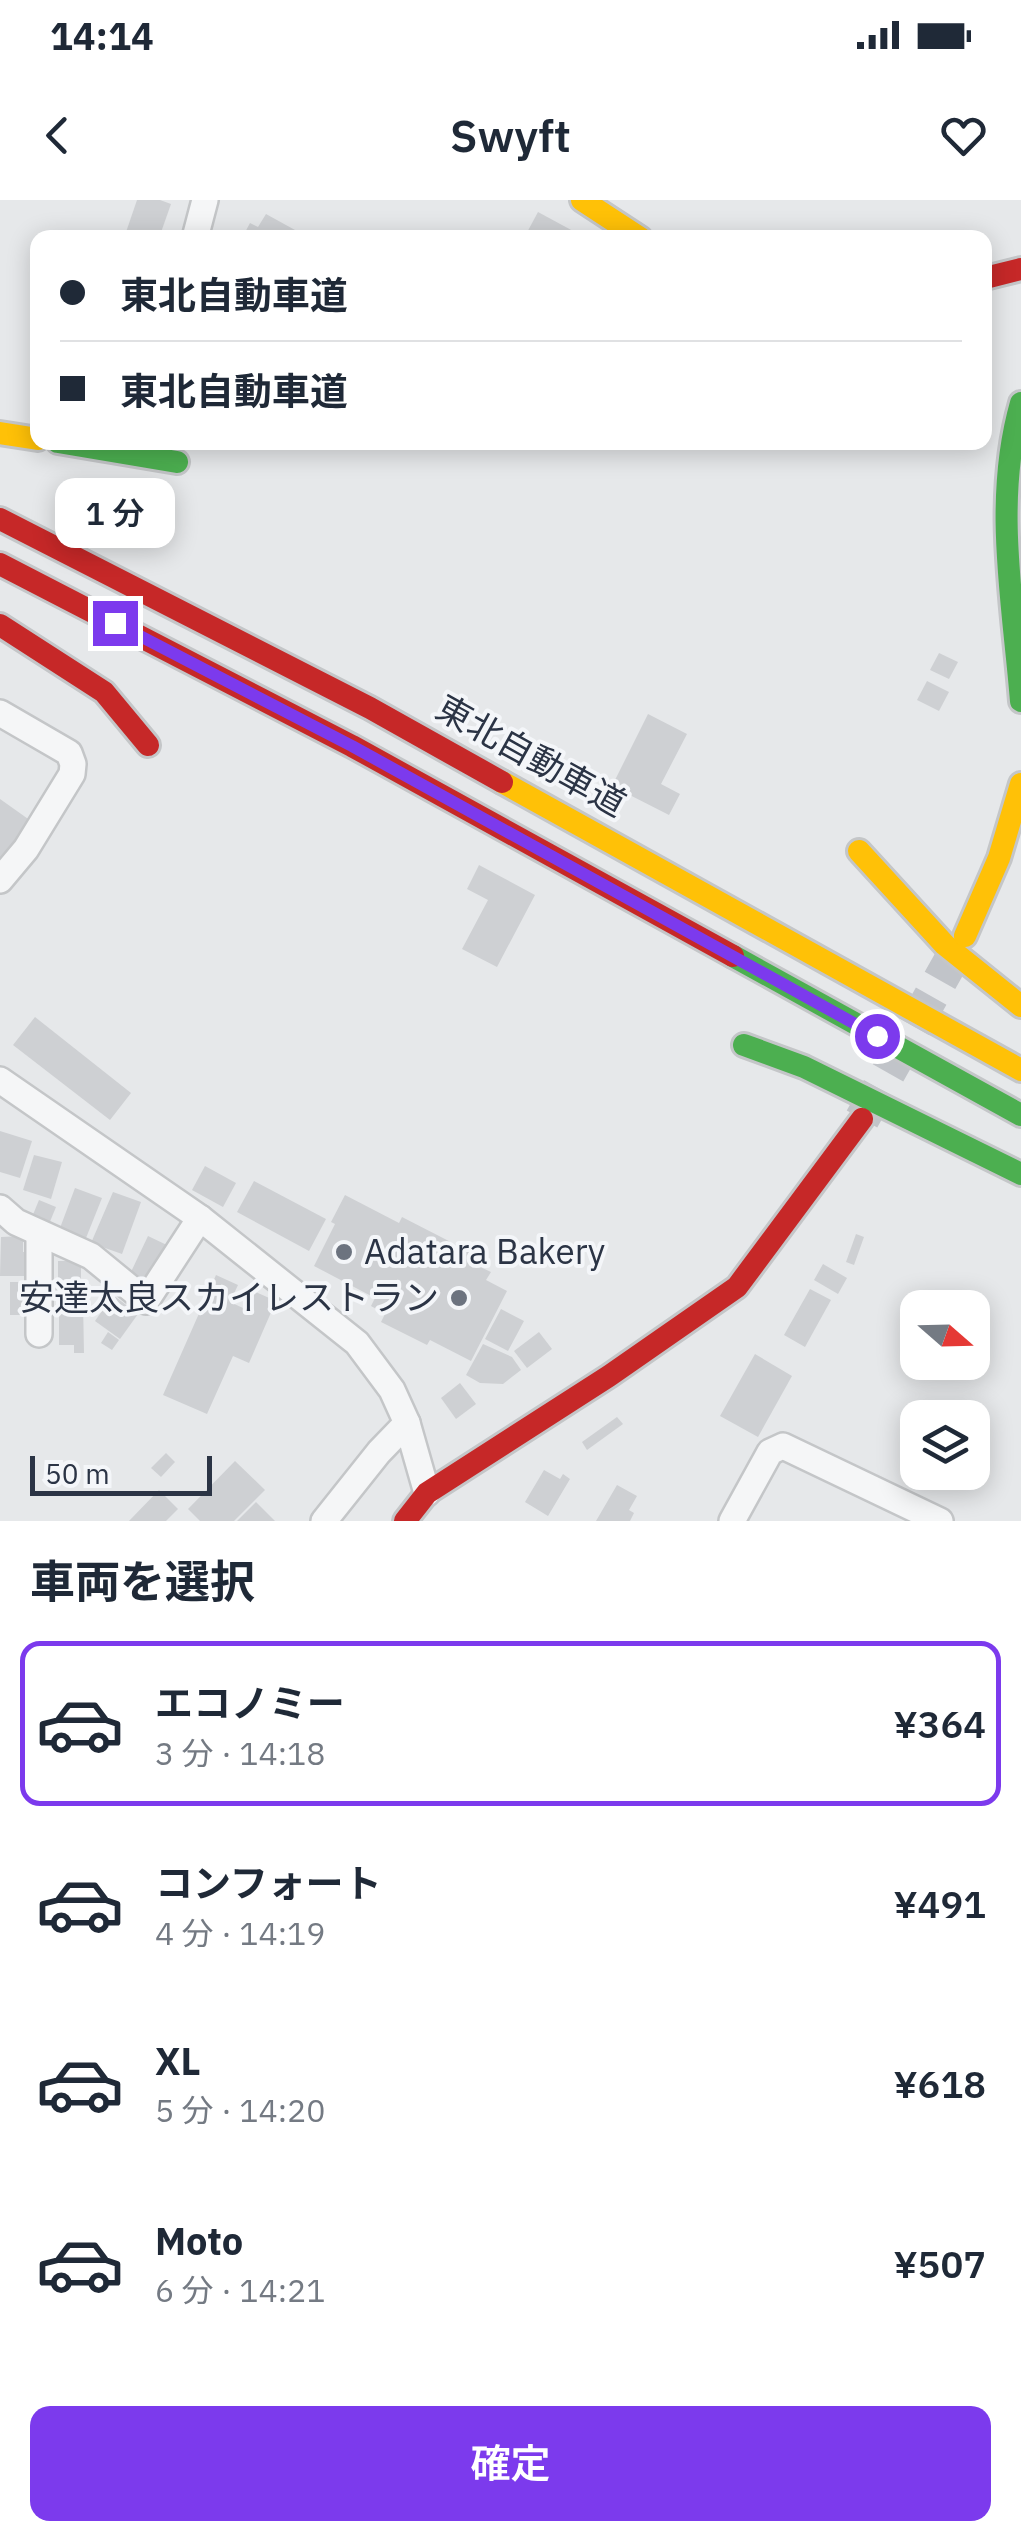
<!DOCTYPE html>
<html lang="ja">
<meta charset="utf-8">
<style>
body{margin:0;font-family:"IBM Plex Sans","Noto Sans JP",sans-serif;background:#f2f2f3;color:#1f2937;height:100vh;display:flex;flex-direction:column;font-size:38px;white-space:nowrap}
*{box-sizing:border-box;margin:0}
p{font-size:32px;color:#747a83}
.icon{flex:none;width:55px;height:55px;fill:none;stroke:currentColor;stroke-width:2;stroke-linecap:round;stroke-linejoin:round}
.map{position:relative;height:1321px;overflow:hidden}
.drawer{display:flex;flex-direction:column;background:#fff;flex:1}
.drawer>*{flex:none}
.top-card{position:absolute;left:30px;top:30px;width:962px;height:220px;border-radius:20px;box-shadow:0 5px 25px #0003;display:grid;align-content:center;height:220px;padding:0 30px;background:#fff}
.needle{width:65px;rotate:110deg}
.fabs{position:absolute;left:900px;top:1090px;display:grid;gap:20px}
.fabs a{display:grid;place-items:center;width:90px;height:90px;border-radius:20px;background:#fff;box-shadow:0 5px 25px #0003;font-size:50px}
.scale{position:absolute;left:30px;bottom:25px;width:182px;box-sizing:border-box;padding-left:10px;border:5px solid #2b3445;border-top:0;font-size:28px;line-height:35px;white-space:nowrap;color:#2b3445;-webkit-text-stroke:8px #f4f6f9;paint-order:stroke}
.end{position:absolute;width:45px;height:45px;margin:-22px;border:12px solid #7c3aed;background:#fff;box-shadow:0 0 0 5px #fff}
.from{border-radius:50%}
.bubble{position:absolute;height:70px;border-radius:20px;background:#fff;box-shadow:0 5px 25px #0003;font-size:32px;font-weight:600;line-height:70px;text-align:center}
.top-card b{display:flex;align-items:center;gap:35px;height:95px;font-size:38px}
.top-card b+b{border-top:2px solid #e0e1e3}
.top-card i{width:25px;height:25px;background:#1f2937}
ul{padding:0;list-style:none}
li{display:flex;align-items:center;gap:30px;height:165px;margin:0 20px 15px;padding:0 10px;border:5px solid transparent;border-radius:20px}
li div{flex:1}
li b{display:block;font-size:38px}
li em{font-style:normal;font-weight:600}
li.selected{border-color:#7c3aed}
li>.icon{width:90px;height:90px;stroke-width:1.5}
h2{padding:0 30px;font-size:45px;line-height:120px}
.action{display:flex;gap:20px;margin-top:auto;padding:20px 30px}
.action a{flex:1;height:115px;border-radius:20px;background:#7c3aed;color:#fff;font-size:40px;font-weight:600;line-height:115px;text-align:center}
.status{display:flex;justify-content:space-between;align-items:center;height:70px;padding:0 50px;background:#fff;direction:ltr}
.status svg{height:28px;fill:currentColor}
header{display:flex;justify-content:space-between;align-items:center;height:130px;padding:0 30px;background:#fff;font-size:45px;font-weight:600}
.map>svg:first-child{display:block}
.building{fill:#ced0d3}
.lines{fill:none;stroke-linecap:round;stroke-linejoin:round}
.secondary-tunnel{stroke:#c1c4c9;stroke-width:35;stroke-dasharray:35 18;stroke-linecap:butt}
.street-casing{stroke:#c4c6c8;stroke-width:30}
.fast-casing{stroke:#c4c6c8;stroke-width:28}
.slow-casing{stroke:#c4c6c8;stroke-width:28}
.jam-casing{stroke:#c4c6c8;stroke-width:28}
.street{stroke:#f5f6f7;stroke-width:25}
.fast{stroke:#4caf50;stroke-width:22}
.slow{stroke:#ffc107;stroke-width:22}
.jam{stroke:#c62828;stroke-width:22}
.route{stroke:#7c3aed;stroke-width:12}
.poi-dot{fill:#6c737f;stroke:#f4f6f9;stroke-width:4}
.labels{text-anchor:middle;stroke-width:8;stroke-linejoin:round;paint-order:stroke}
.street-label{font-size:35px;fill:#2b3445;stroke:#f4f6f9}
.poi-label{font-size:35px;fill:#2b3445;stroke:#f4f6f9;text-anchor:start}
</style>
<div class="status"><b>14:14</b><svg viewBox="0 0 49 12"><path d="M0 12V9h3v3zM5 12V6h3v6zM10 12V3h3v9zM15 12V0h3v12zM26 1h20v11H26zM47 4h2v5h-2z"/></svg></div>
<header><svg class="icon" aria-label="back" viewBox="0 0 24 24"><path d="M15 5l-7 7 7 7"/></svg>Swyft<svg class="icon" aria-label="heart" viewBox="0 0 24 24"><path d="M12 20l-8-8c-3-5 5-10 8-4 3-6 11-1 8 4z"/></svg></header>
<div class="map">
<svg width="1021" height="1321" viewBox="0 0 1021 1321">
<rect width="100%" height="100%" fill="#e6e8ea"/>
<!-- building -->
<g class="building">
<path d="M137,0H160L171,4L159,38H124Z"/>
<path d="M538,12L586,38H524Z"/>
<path d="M266,14L295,30L291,38H242L250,23L258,27Z"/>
<path d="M939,453L958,462L949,479L930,470Z"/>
<path d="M927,481L949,492L939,511L917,500Z"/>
<path d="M648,514L687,534L661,584L680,594L669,615L612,586Z"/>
<path d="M0,599L31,621L0,665Z"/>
<path d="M479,665L535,695L497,767L462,749L488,700L467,689Z"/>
<path d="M35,817L131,893L110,920L13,845Z"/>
<path d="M0,931L32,941L20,978L0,972Z"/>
<path d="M34,955L62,962L51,999L23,990Z"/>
<path d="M205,966L236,983L223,1007L192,990Z"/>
<path d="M254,981L326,1019L309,1051L237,1012Z"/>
<path d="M75,988L102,998L86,1038L60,1028Z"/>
<path d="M113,992L141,1002L122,1054L91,1043Z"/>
<path d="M345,995L399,1023L402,1017L480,1057L476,1065L491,1072L486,1080L507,1091L471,1161L430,1140L427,1145L381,1122L385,1114L371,1106L375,1098L314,1066L335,1024L331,1022Z"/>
<path d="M39,1000L56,1007L49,1024L32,1017Z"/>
<path d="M856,1034L864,1037L854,1065L846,1062Z"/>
<path d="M23,1036V1052H29V1076H0L1,1037Z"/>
<path d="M148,1036L171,1047L153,1085L130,1074Z"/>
<path d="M58,1061H81V1097H47V1081H58Z"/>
<path d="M823,1064L847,1078L838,1094L814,1080Z"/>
<path d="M216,1075L238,1085L230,1102L243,1108L251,1090L276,1101L249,1163L233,1156L207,1214L163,1195Z"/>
<path d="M10,1082H27L28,1115H10Z"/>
<path d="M810,1089L831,1100L805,1147L784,1135Z"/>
<path d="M113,1095L138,1114L120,1139L95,1121Z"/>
<path d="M59,1102H83L84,1153H74V1145H59Z"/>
<path d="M501,1109L524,1121L508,1151L485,1139Z"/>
<path d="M108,1132L119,1140L112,1150L101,1143Z"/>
<path d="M539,1132L552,1149L527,1168L514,1151Z"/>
<path d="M483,1144L512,1157L521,1170L503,1184L480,1183L466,1175Z"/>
<path d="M755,1154L792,1176L758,1237L720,1216Z"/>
<path d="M460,1183L476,1204L456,1219L441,1198Z"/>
<path d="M617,1217L623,1224L587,1250L582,1242Z"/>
<path d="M166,1253L175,1262L161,1277L151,1268Z"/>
<path d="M235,1261L265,1290L234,1321H200L188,1309Z"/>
<path d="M544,1270L560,1279L563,1274L570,1279L548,1316L525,1302Z"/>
<path d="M617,1285L637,1296L629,1310L634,1313L630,1321H596Z"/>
<path d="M159,1290L178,1309L166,1321H129Z"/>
<path d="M256,1302L275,1321H237Z"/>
</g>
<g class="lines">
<!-- secondary-tunnel -->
<path class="secondary-tunnel" d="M862,919L965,736"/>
<!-- street casing -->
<g class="street-casing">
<g id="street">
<path d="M195,38L205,0"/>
<path d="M0,513L69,553L73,564L72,574L26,649L0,680"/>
<path d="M0,880L200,1018L357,1143L392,1190L407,1223L427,1293"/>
<path d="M0,1008L16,1022L91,1056L146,1101L200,1018"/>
<path d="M39,1033V1134"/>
<path d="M324,1321L379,1252L407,1223"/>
<path d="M732,1321L770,1252L783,1246L940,1321"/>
</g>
</g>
<!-- fast casing -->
<g class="fast-casing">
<g id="fast">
<path d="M1021,203C993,301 1013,401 1021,501"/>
<path d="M58,242L177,262"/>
<path d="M733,756L1021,915"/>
<path d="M744,845L804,867L1021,974"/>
</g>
</g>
<!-- slow casing -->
<g class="slow-casing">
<g id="slow">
<path d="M582,0L640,38"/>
<path d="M0,233L38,239"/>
<path d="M502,582L1021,870"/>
<path d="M859,651L945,745L1021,806"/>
<path d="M965,736L999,658L1021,584"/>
</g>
</g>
<!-- jam casing -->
<g class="jam-casing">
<g id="jam">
<path d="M985,78L1021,69"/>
<path d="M0,319L370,508L502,582"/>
<path d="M0,364L352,546L733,756"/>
<path d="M0,425L104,492L148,545"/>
<path d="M405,1321L427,1293L609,1176L737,1087L862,919"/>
</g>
</g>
<!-- street -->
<use href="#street" class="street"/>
<!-- fast -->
<use href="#fast" class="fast"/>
<!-- slow -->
<use href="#slow" class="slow"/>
<!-- jam -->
<use href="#jam" class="jam"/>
</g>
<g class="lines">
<!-- route -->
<path class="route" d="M115,423L352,546L877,836"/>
</g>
<!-- markers -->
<g class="poi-dot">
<circle cx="344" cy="1052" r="10"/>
<circle cx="459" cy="1098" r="10"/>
</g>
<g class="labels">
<!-- street labels -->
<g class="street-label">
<text transform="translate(531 556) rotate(29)" y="12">東北自動車道</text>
</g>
<!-- poi labels -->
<g class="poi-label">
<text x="364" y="1064">Adatara Bakery</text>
<text x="439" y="1110" text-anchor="end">安達太良スカイレストラン</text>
</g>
</g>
</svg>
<div class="fabs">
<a><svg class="needle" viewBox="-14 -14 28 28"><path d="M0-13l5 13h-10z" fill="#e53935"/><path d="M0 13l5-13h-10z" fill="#747a83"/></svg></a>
<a><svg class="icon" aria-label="layers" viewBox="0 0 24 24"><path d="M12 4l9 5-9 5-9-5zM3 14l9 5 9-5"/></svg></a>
</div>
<div class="scale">50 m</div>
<i class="end from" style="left:877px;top:836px"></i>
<i class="end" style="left:115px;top:423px"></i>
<div class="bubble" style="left:55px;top:278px;width:120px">1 分</div>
<div class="top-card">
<b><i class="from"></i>東北自動車道</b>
<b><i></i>東北自動車道</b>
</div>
</div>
<section class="drawer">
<h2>車両を選択</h2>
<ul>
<li class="selected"><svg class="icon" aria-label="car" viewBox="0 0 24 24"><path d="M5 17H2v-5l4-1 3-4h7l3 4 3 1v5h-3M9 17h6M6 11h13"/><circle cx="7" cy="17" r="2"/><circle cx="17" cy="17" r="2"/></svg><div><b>エコノミー</b><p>3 分 · 14:18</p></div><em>¥364</em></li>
<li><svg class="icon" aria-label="car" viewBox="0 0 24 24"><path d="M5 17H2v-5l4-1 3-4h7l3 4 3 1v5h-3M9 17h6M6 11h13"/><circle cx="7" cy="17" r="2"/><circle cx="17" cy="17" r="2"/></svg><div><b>コンフォート</b><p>4 分 · 14:19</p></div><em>¥491</em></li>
<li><svg class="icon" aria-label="car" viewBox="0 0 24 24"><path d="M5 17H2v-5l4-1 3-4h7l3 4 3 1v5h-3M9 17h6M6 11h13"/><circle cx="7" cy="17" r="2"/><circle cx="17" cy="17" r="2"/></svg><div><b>XL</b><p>5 分 · 14:20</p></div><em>¥618</em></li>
<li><svg class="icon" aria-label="car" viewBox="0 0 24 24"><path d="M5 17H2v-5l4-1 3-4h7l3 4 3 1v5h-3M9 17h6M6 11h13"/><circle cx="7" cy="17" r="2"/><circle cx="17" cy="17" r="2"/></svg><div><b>Moto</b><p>6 分 · 14:21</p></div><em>¥507</em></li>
</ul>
<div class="action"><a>確定</a></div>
</section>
